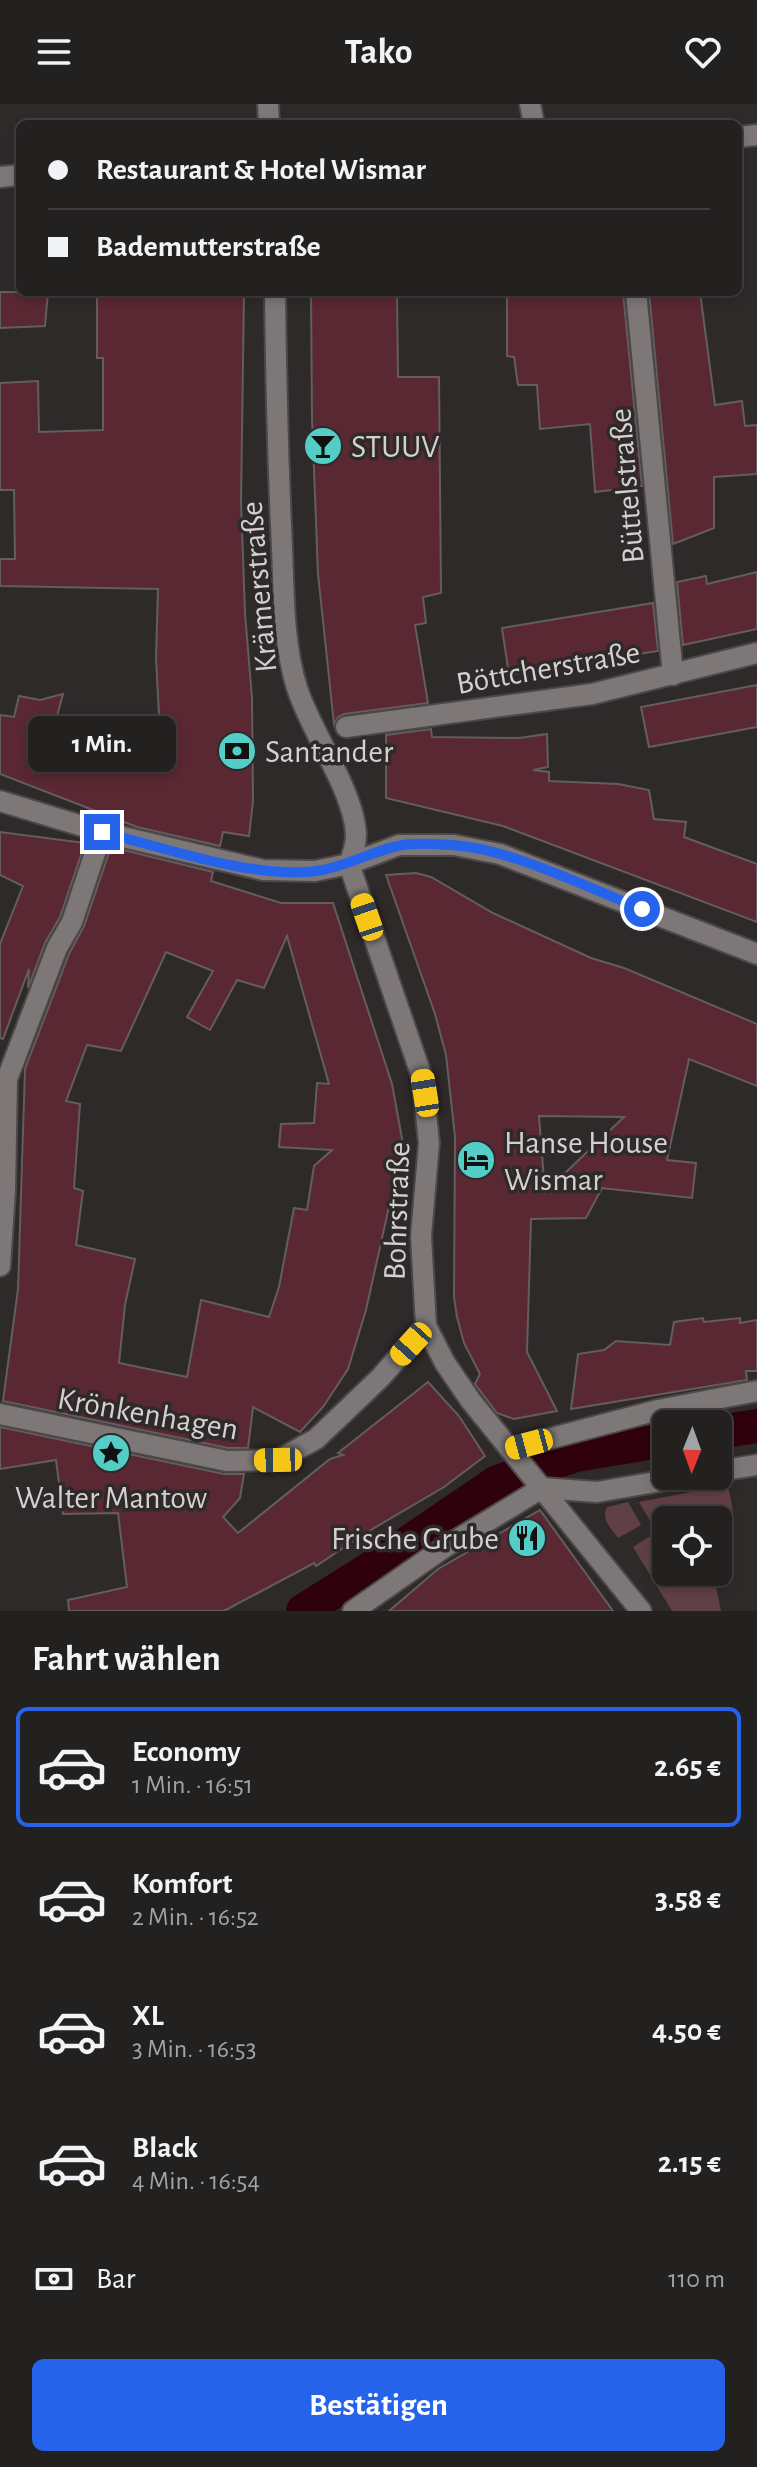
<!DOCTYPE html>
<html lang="de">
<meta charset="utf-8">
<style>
body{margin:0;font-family:"Alegreya Sans",sans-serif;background:#2b2829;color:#f1f3f6;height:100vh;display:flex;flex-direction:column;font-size:30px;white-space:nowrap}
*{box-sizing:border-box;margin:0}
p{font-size:26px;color:#a3a3a5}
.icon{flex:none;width:44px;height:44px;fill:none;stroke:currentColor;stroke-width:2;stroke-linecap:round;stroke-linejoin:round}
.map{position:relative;height:1507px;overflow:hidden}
.details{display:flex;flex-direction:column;background:#232020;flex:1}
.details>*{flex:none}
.top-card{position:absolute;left:16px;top:16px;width:726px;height:176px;border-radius:12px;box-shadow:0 4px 12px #0003,0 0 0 2px #403e3e;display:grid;align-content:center;height:176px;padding:0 32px;background:#232020}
.needle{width:52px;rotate:181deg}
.controls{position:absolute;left:652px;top:1306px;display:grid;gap:16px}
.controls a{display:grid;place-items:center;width:80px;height:80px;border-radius:12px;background:#232020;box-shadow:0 4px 12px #0003,0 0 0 2px #403e3e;font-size:40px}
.end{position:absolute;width:36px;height:36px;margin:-18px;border:10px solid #2563eb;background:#fff;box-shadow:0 0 0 4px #fff}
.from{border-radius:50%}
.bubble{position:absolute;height:56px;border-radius:12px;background:#232020;box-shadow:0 4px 12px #0003,0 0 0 2px #403e3e;font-size:26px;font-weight:600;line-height:56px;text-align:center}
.car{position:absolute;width:24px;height:48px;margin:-24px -12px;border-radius:10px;box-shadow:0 0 6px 2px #0007;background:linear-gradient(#f5c518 24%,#345 0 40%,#f5c518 0 76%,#345 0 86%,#f5c518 0)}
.top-card b{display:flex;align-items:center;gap:28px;height:76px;font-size:30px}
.top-card b+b{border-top:2px solid #403e3e}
.top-card i{width:20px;height:20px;background:#f1f3f6}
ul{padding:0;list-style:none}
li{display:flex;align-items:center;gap:24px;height:120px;margin:0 16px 12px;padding:0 16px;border:4px solid transparent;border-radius:12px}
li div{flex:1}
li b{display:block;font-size:30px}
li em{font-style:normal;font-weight:600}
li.current{border-color:#2563eb}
li>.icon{width:72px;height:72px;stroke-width:1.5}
h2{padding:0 32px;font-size:36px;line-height:96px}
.pay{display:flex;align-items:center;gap:20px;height:88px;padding:0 32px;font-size:30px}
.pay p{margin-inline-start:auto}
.cta{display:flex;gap:16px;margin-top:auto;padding:16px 32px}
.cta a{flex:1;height:92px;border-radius:12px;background:#2563eb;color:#fff;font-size:32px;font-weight:600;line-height:92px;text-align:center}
header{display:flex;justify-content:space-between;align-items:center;height:104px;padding:0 32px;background:#232020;font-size:36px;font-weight:600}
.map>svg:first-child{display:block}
.green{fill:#614045}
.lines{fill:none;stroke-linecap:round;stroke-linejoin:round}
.canal{stroke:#2e010d;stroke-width:34}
.building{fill:#5a2832;stroke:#635d5e;stroke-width:2;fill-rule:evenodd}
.minor-casing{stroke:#4c4748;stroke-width:24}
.minor{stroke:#7d7778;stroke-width:20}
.route{stroke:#2563eb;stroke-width:10}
.labels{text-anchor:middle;stroke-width:7;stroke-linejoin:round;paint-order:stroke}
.poi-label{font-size:32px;fill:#d4d0d1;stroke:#2f2a2a;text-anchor:start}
.street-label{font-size:32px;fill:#d4d0d1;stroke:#2f2a2a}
</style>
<header><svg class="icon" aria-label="menu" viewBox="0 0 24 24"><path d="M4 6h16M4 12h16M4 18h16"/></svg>Tako<svg class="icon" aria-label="heart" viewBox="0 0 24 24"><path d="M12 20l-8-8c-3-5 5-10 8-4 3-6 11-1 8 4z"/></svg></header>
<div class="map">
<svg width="757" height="1507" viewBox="0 0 757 1507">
<rect width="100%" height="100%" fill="#2f2a2a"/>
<!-- green -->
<g class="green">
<path d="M728,1381L733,1407L702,1416H666V1468H713L721,1507H672L633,1443L657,1428L639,1398Z"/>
<path d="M628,1398L641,1421L618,1434C611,1424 601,1416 607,1403Z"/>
</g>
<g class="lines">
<!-- canal -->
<g class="canal">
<path d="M718,1328L757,1322"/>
<path d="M303,1507L365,1468L497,1378L576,1351L666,1336"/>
</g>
</g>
<!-- building -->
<g class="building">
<path d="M0,188H48L45,222L0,224Z"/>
<path d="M97,188H244L241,398L245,509L252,594L253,697L249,732L223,728L220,742L137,723L0,670V611L14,613L19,592L40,596L63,590L51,634L114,656L148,663L152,648L161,649L156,554L158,485L0,482V455H15L14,386H0V279L38,277L39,328L103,326V254H97Z"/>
<path d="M311,188H397L398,273H439L441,489L423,493L426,519L415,521L428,599L344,610L338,613L334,620L318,470L312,314Z"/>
<path d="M507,188H623L642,382L595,388L590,320L540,325L537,281H518L514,253L507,252Z"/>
<path d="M649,188H700L715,301L742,297L745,322L757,321V370L714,373V424L673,440Z"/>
<path d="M757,468V525L683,541L677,478L706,472L707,480Z"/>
<path d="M653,499L658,547L509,571L502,524Z"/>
<path d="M757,581V623L649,643L641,603Z"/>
<path d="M431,625L432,633L519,634L547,630L548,663L533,666L549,668V677L618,680L649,686L654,715L686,718L684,733L757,760V818L503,722L386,694V631Z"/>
<path d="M0,728L85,739L60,813L45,839L28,884L29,865L3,935L0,934V840L23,782L0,771Z"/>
<path d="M111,743L213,768L211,777L281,799H333L392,980L403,1040L366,1206L348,1265L323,1303L300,1328L253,1303L248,1344H228L3,1297L18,1185L25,965L69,850L84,822ZM287,832L329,980L317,979L314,1019L281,1020L279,1043L332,1046L314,1062L307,1106L294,1104L279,1183L269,1213L201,1196L187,1273L119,1259L125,1201L135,1155L76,1141L83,1087L74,1084L80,1000L66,997L87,941L121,947L166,848L213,867L187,913L210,926L237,876L264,884Z"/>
<path d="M416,769L431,773L493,809L591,854L624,864L757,920V982L689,955L667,1056L696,1059L692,1094L602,1084L586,1114L531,1115L527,1248L557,1307L514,1315L497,1309L475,1280L480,1270L464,1239L457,1213L454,1193L455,1033L446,951L435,910L386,771ZM539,1012L624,1013L545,1088Z"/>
<path d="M703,1214L704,1218L740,1214V1219L757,1216V1267H746L747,1276L571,1305L578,1250L604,1246L616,1237L670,1241L674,1218Z"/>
<path d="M428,1278L459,1312L485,1352L444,1383L364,1430L316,1462L314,1459L224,1507H69L68,1496L127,1483L118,1409L63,1410L56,1356L0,1365V1323L224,1370H244L240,1394L223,1413L238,1429L330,1355L343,1351L338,1349Z"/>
<path d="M540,1406L613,1507H389L438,1465Z"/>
</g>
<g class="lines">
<!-- minor casing -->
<g class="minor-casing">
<g id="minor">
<path d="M268,0L269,20"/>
<path d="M530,0L534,20"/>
<path d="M738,33L757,31"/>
<path d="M0,73L20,71"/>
<path d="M275,188C276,274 278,359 282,444C284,490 283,539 297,584C311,628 354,687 356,730C356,741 353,750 349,760"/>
<path d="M636,188L673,571"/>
<path d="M346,623L592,590L757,549"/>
<path d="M0,697L102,728L263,766L315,767L349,760L399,741H454L500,750L757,850"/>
<path d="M349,760L422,973L429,1039L421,1132L426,1222L445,1259L471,1297L641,1507"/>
<path d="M0,1162L5,1087L7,975L57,844L72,818L102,728"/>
<path d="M0,1310L227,1357L278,1356L316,1335L380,1274L426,1222"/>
<path d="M510,1345L658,1306L757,1287"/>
<path d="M718,1367L757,1361"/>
<path d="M353,1507L445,1443L542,1384L597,1388L691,1372"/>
</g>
</g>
<!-- minor -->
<use href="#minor" class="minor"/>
</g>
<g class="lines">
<!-- route -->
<path class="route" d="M102,728C165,744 252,775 317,767C345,763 370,748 398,742C414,738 436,740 452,741C509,744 588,784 642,805"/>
</g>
<!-- icons -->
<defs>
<g id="bar-disc" transform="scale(2)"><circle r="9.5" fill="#54cdc7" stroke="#2f2a2a"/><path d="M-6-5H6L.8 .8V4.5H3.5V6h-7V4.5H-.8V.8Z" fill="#111"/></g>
<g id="bank-disc" transform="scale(2)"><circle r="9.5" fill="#54cdc7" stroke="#2f2a2a"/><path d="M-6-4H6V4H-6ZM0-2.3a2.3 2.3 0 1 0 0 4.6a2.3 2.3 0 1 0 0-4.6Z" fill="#111"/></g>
<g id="hotel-disc" transform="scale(2)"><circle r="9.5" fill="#54cdc7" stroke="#2f2a2a"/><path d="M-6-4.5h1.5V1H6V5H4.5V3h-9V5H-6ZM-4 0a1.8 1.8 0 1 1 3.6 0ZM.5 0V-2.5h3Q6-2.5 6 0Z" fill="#111"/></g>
<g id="sight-disc" transform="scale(2)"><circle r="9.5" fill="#54cdc7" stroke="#2f2a2a"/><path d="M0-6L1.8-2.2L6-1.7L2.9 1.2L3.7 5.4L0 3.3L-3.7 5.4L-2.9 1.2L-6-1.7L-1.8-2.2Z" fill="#111"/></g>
<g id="restaurant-disc" transform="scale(2)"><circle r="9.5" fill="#54cdc7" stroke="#2f2a2a"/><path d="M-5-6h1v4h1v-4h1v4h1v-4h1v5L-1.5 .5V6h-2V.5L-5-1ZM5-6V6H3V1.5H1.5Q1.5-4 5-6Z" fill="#111"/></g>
</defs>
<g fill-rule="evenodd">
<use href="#bar-disc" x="323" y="342"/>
<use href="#bank-disc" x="237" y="647"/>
<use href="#hotel-disc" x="476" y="1056"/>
<use href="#sight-disc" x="111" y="1349"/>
<use href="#restaurant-disc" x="527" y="1434"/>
</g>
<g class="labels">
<!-- poi labels -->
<g class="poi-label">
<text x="351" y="353">STUUV</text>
<text x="265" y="658">Santander</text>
<text x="504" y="1049">Hanse House<tspan x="504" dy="37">Wismar</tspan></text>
<text x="111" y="1404" text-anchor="middle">Walter Mantow</text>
<text x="499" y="1445" text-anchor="end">Frische Grube</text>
</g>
<!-- street labels -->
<g class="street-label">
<text transform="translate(626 382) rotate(-95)" y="11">Büttelstraße</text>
<text transform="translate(258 483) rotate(-95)" y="11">Krämerstraße</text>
<text transform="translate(548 563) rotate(-10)" y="11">Böttcherstraße</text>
<text transform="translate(396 1107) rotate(-88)" y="11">Bohrstraße</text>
<text transform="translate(148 1309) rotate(10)" y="11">Krönkenhagen</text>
</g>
</g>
</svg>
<div class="controls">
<a><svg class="needle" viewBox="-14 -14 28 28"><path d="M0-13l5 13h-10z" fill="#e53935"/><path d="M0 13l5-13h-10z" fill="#a3a3a5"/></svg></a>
<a><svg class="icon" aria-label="locate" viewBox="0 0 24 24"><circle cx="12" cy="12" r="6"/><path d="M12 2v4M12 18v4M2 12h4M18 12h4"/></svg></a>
</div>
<i class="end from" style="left:642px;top:805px"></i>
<i class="end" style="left:102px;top:728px"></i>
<div class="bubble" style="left:28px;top:612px;width:148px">1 Min.</div>
<i class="car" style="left:367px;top:813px;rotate:341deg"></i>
<i class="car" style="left:425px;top:989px;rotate:351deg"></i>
<i class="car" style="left:411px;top:1240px;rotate:222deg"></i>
<i class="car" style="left:529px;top:1340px;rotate:255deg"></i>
<i class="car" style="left:278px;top:1356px;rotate:269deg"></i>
<div class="top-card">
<b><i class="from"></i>Restaurant &amp; Hotel Wismar</b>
<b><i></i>Bademutterstraße</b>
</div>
</div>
<section class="details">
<h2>Fahrt wählen</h2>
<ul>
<li class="current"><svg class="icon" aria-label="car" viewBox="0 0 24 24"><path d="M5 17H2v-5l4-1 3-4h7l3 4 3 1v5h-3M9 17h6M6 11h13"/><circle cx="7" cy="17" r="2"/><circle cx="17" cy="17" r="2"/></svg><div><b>Economy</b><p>1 Min. · 16:51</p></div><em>2.65 €</em></li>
<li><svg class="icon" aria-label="car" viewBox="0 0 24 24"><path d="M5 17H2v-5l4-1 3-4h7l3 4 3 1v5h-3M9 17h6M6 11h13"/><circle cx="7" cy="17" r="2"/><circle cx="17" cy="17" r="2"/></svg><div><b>Komfort</b><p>2 Min. · 16:52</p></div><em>3.58 €</em></li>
<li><svg class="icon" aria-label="car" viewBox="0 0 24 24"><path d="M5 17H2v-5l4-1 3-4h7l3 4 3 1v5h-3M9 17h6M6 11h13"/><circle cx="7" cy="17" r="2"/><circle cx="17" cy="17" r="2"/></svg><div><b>XL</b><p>3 Min. · 16:53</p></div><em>4.50 €</em></li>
<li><svg class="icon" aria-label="car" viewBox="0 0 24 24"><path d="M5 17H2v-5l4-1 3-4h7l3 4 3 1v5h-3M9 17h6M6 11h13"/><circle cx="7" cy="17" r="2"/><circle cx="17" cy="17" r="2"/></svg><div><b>Black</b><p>4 Min. · 16:54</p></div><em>2.15 €</em></li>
</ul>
<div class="pay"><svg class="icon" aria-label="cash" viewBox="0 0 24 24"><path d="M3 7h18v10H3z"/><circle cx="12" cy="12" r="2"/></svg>Bar<p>110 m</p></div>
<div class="cta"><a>Bestätigen</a></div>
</section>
